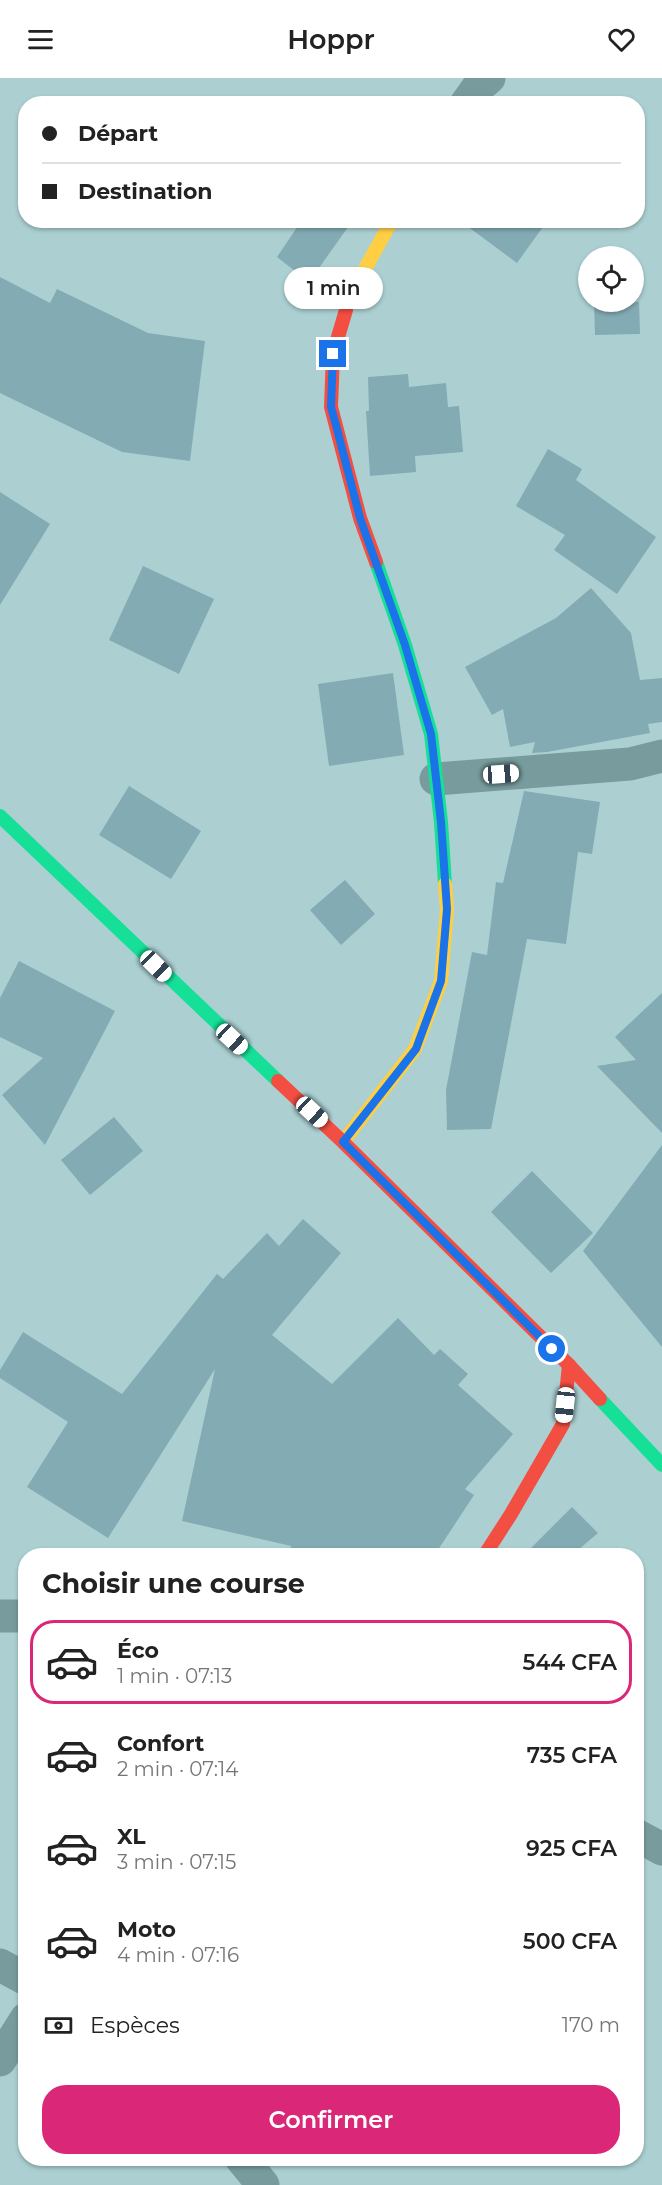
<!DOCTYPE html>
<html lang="fr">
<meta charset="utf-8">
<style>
body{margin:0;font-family:Montserrat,sans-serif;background:#f2f2f2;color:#222;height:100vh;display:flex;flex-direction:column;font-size:22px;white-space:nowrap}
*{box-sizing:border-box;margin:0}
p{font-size:20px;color:#767676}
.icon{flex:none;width:33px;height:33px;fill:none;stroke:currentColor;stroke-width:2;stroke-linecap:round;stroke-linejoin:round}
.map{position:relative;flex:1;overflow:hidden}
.drawer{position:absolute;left:18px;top:1470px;width:626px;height:618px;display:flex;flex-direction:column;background:#fff;border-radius:24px;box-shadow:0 2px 4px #0004}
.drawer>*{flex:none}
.hud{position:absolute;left:18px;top:18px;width:627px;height:132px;border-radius:24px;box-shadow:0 2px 4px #0004;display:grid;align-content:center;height:132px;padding:0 24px;background:#fff}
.controls{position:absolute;left:578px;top:168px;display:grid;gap:12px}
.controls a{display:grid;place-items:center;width:66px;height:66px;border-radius:50%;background:#fff;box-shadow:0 2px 4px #0004;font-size:30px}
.end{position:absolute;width:27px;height:27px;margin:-14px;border:8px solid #1a73e8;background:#fff;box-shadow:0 0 0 3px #fff}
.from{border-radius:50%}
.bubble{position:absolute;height:42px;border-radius:21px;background:#fff;box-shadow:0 2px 4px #0004;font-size:20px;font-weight:600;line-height:42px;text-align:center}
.car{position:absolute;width:18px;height:36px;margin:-18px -9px;border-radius:8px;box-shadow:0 0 4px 2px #0007;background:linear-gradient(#fff 24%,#345 0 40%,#fff 0 76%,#345 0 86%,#fff 0)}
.hud b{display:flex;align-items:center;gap:21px;height:57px;font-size:22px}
.hud b+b{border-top:2px solid #e0e0e0}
.hud i{width:15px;height:15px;background:#222}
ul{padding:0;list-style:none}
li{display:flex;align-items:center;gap:18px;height:84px;margin:0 12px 9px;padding:0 12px;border:3px solid transparent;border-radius:24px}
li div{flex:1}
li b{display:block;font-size:22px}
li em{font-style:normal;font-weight:600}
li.active{border-color:#db2777}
li>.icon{width:54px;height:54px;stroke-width:1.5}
h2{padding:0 24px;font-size:27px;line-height:72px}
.pay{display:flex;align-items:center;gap:15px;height:66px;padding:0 24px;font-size:22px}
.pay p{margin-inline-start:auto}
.button{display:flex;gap:12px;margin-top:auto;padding:12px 24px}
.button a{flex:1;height:69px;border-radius:24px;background:#db2777;color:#fff;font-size:24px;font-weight:600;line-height:69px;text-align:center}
header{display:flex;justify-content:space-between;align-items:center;height:78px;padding:0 24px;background:#fff;font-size:27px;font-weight:600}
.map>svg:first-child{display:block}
.building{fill:#83abb3}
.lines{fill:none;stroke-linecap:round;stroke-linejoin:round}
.street{stroke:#789c9e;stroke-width:33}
.fast{stroke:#16e098;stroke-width:14}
.slow{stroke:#ffcf43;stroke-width:14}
.jam{stroke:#f24e42;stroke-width:14}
.route{stroke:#1a73e8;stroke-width:8}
</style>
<header><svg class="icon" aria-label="menu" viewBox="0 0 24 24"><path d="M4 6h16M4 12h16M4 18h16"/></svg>Hoppr<svg class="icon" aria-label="heart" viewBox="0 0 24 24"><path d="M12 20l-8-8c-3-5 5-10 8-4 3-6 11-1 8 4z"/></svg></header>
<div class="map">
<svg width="662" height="2107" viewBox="0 0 662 2107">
<rect width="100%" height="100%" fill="#acd0d2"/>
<!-- building -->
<g class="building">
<path d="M302,142H353L309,204L277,179Z"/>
<path d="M459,142H548L517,185Z"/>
<path d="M0,199L50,225L57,211L148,255L205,263L190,383L122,374L0,315Z"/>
<path d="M594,224H639L640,256L595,257Z"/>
<path d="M408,296L409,309L446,305L448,329L459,328L463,374L415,378L416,394L370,398L366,333H369L368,299Z"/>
<path d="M548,371L582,391L576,402L656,459L617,516L554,472L565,457L516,428Z"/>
<path d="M0,414L50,446L0,527Z"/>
<path d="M143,488L214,521L179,596L109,562Z"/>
<path d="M591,510L631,555L640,602L662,600V644L648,646L650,655L547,674L532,675L535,664L510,669L503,631L492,637L465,589L556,540Z"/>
<path d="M393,595L404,677L329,688L318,606Z"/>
<path d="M129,708L201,753L171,801L99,757Z"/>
<path d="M524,713L600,724L592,776L578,774L566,866L527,861L491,1051L447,1052L446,1012L472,874L487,877L496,804L503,805Z"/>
<path d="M345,802L375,836L341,867L310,832Z"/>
<path d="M19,883L115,933L45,1067L2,1017L43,980L0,959V920Z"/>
<path d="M662,915V1055L597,988L636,982L615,959Z"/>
<path d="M114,1039L143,1073L90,1117L61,1082Z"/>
<path d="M662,1067V1269L583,1173Z"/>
<path d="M532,1093L593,1155L551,1195L491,1134Z"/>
<path d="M303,1141L341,1175L272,1257L332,1306L398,1240L434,1277L440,1271L468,1296L458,1307L513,1356L465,1411L474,1417L434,1478H291V1468L182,1443L215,1291L108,1460L27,1409L68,1344L0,1300V1292L23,1254L122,1316L217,1196L223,1201L267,1155L279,1168Z"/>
<path d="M572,1429L598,1455L571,1478H523Z"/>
</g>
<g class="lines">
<!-- street -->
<g class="street">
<path d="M466,26L478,9L489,0"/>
<path d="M436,701L630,686L662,678"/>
<path d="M0,1538H26"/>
<path d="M636,1757L662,1771"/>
<path d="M0,1887L26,1901"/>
<path d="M0,1982L26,1941"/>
<path d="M241,2080L263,2107"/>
</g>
<!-- fast -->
<g class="fast">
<path d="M376,484L405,567L431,656L441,744L445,806"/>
<path d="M0,738L278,1003"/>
<path d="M600,1321L662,1387"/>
</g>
<!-- slow -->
<g class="slow">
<path d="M346,232L360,200L392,142"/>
<path d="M343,1064L415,971L441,903L447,831L445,806"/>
</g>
<!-- jam -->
<g class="jam">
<path d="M346,232L333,276L331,329L360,440L376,484"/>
<path d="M278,1003L343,1064L569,1287L600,1321"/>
<path d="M484,1478L511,1436L563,1346L569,1287"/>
</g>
</g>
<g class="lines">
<!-- route -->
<path class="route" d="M333,276L331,329L337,351L360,440L405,567L431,656L441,744L447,831L441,903L416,971L343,1064L552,1271"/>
</g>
</svg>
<div class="controls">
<a><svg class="icon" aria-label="locate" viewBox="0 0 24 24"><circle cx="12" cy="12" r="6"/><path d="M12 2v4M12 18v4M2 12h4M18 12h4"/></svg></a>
</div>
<i class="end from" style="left:552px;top:1271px"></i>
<i class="end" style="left:333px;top:276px"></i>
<div class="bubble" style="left:284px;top:189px;width:99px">1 min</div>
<i class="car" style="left:501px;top:696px;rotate:86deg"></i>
<i class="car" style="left:156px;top:888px;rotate:134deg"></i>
<i class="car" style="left:232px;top:961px;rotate:133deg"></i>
<i class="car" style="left:312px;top:1034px;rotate:133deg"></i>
<i class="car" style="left:565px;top:1327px;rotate:186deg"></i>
<div class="hud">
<b><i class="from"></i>Départ</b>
<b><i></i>Destination</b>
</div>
<section class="drawer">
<h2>Choisir une course</h2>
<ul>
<li class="active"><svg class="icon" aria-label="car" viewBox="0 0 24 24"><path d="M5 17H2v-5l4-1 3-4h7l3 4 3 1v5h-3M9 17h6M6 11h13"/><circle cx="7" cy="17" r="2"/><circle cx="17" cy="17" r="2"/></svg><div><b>Éco</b><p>1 min · 07:13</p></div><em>544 CFA</em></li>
<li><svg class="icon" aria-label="car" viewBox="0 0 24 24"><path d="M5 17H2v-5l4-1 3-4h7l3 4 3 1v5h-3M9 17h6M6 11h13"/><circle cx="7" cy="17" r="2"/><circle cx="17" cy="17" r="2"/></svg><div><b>Confort</b><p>2 min · 07:14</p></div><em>735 CFA</em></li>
<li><svg class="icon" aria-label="car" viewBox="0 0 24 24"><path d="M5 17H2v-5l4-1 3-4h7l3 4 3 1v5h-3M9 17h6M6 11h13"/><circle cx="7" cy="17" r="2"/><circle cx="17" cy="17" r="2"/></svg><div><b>XL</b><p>3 min · 07:15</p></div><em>925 CFA</em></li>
<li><svg class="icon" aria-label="car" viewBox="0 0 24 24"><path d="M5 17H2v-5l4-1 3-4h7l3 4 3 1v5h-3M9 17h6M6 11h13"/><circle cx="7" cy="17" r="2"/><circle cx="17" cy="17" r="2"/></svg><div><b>Moto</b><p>4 min · 07:16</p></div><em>500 CFA</em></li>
</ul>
<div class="pay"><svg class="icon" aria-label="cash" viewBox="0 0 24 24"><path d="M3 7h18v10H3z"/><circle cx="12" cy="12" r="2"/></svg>Espèces<p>170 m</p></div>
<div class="button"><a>Confirmer</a></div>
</section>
</div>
